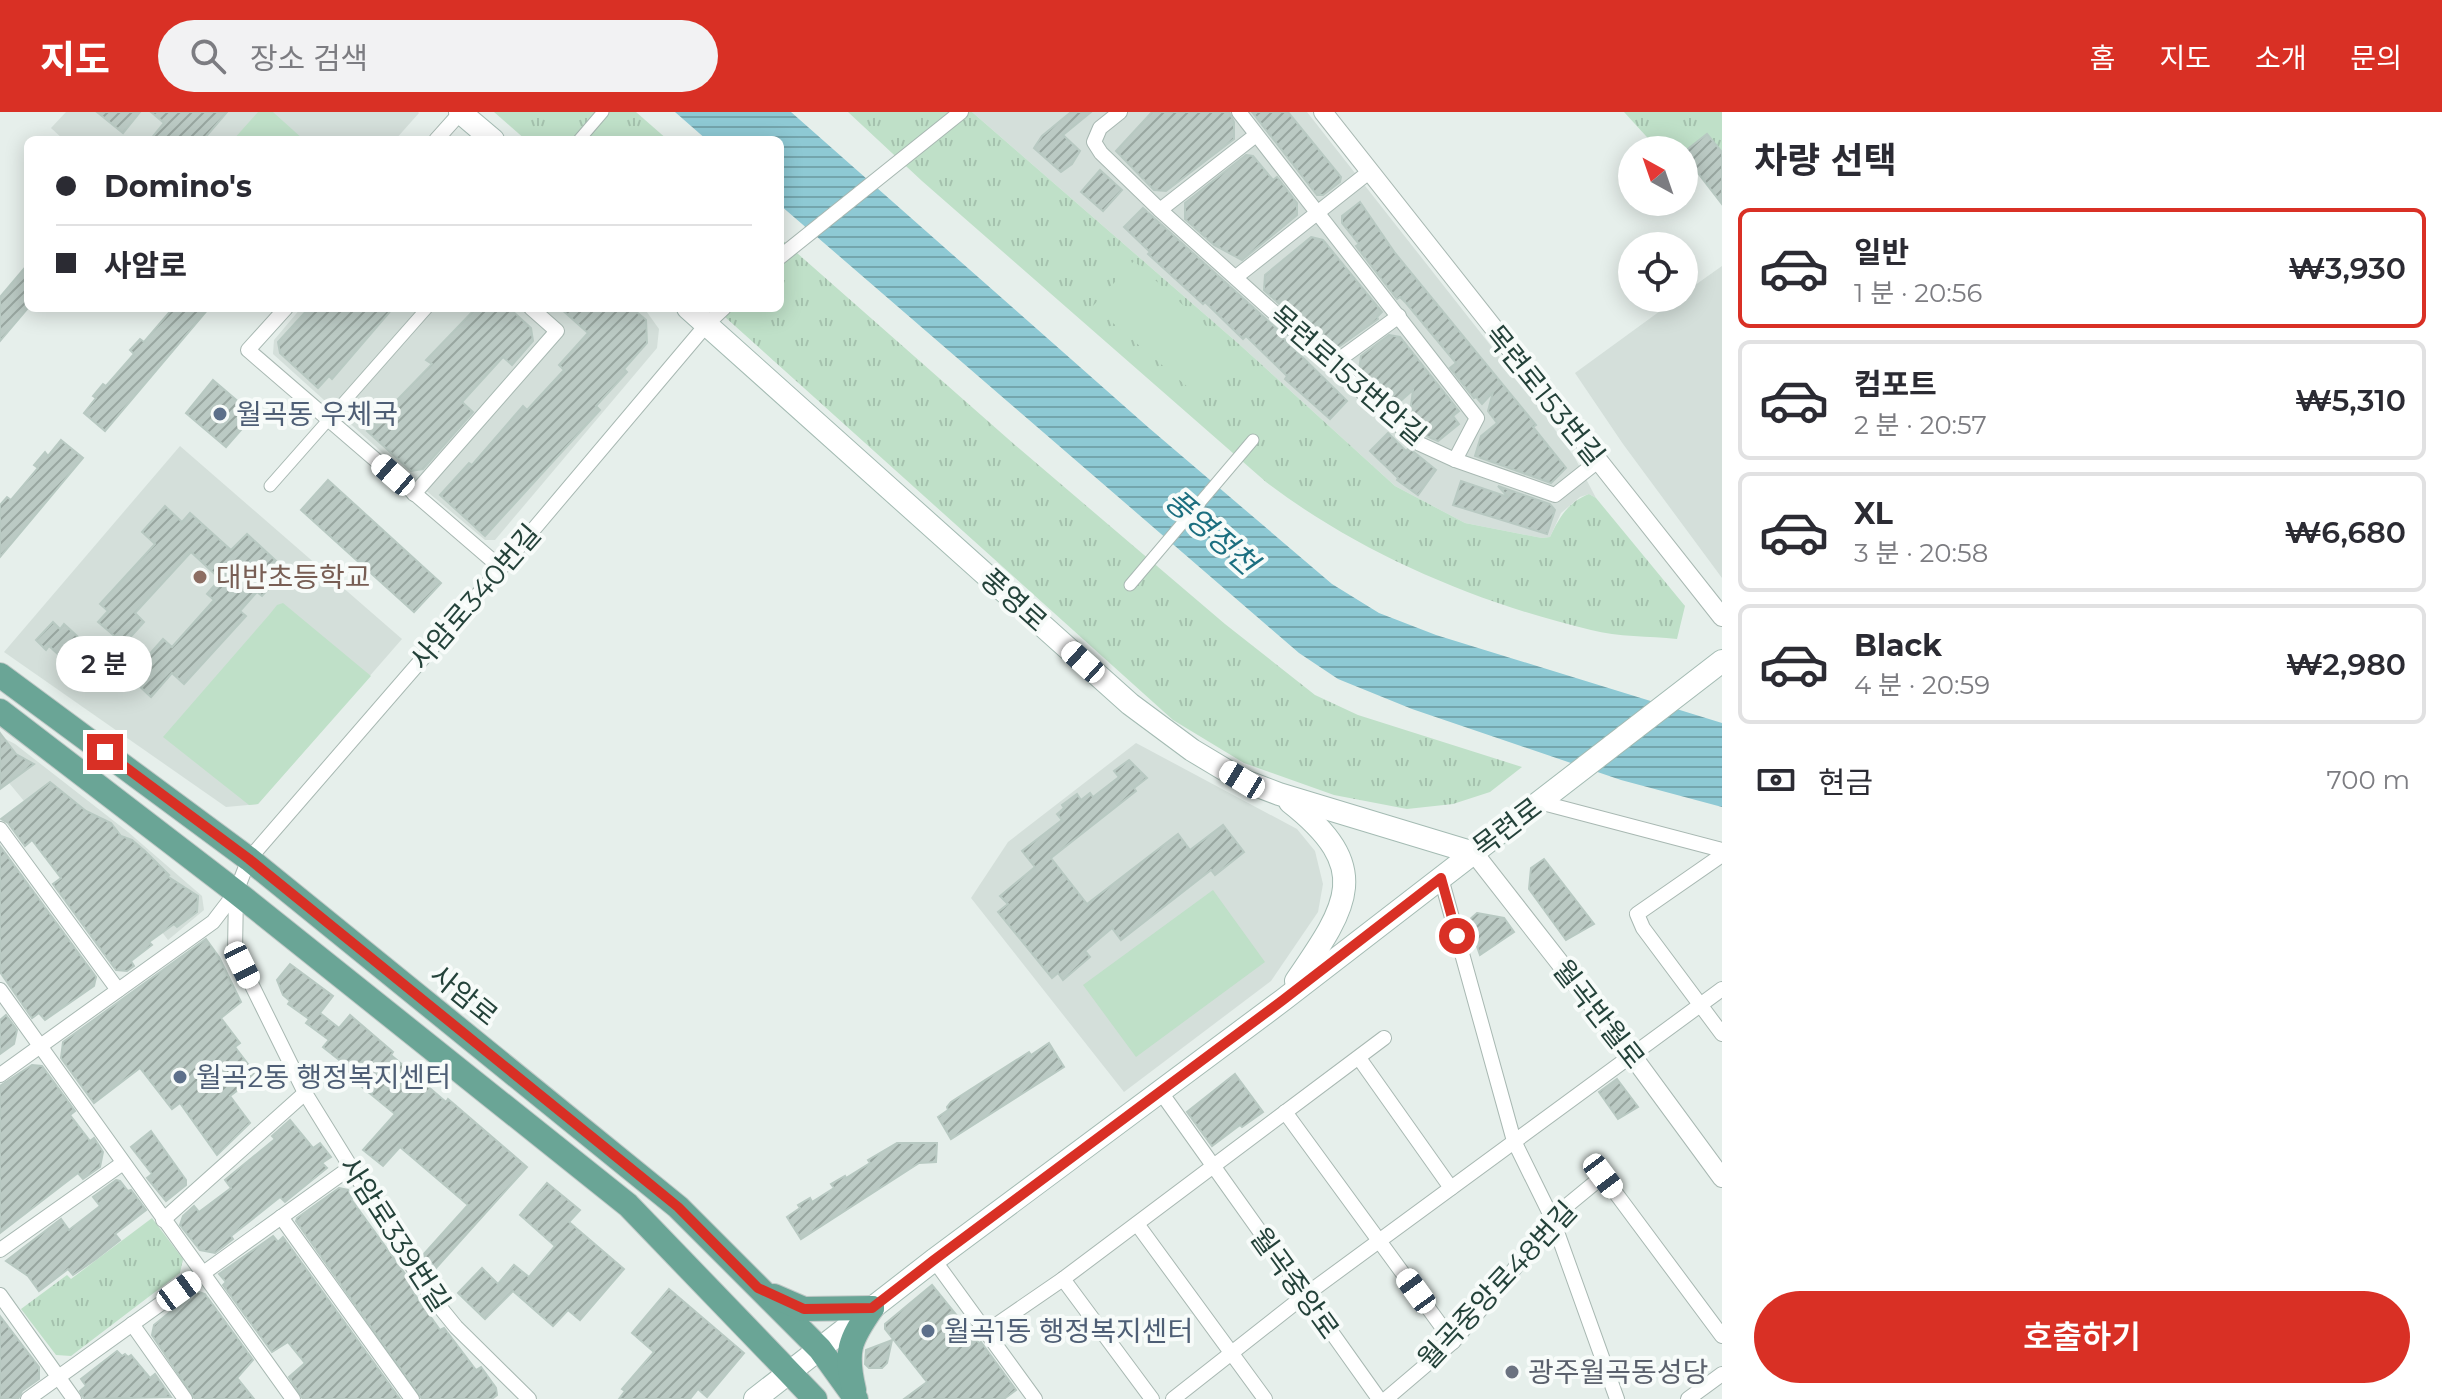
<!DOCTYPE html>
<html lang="ko">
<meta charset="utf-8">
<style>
body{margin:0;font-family:Montserrat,"Noto Sans KR",sans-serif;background:#f2f2f3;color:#2b2b33;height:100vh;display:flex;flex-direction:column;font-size:30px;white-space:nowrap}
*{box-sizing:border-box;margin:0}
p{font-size:26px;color:#7c7c81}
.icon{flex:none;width:44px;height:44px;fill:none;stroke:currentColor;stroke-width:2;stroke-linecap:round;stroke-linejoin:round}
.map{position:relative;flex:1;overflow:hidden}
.drawer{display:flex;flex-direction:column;background:#fff;width:720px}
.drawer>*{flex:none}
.top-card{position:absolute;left:24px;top:24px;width:760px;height:176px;border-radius:12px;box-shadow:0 4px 20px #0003;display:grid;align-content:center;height:176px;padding:0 32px;background:#fff}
.needle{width:52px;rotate:320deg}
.buttons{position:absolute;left:1618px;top:24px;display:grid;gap:16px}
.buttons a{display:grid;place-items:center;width:80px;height:80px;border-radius:50%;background:#fff;box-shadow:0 4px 20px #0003;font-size:40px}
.end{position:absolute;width:36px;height:36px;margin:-18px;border:10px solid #d93025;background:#fff;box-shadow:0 0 0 4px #fff}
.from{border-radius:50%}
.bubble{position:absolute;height:56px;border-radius:28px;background:#fff;box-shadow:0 4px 20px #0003;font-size:26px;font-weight:600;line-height:56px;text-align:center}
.car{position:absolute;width:24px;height:48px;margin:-24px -12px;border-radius:10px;box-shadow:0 0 6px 2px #0007;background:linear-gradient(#fff 24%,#345 0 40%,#fff 0 76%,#345 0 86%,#fff 0)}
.top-card b{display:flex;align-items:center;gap:28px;height:76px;font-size:30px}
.top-card b+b{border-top:2px solid #e1e1e2}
.top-card i{width:20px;height:20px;background:#2b2b33}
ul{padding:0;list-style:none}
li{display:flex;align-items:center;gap:24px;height:120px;margin:0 16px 12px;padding:0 16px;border:4px solid #e1e1e2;border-radius:12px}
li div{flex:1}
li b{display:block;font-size:30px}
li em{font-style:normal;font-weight:600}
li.current{border-color:#d93025}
li>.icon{width:72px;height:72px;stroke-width:1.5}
h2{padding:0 32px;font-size:36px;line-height:96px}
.pay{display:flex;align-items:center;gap:20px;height:88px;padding:0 32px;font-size:30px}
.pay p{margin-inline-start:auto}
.action{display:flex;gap:16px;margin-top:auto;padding:16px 32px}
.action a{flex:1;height:92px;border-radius:48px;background:#d93025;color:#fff;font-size:32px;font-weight:600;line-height:92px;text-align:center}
header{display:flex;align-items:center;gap:48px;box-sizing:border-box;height:112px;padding:0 40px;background:#d93025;color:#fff}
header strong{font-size:38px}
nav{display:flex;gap:44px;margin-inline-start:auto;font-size:28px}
.search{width:560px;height:72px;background:#f2f2f3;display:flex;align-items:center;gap:20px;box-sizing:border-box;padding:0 28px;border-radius:44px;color:#7c7c81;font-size:30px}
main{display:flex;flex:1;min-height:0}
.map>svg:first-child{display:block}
.built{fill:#d4dfda}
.grass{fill:url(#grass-tufts)}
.garden{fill:#bfe0c8}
.water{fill:url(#water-rules)}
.building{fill:url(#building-hatch);stroke:#b8c9c2;stroke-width:2}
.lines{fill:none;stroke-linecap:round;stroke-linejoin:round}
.pedestrian-casing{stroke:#a8b8b2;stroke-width:13}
.minor-casing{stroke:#a8b8b2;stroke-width:16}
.tertiary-casing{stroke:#a8b8b2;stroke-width:20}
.secondary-casing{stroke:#a4bbb3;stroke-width:24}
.primary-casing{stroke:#c2cac8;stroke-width:26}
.pedestrian{stroke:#fff;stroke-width:11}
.minor{stroke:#fff;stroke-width:14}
.tertiary{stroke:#fff;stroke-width:18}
.secondary{stroke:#fff;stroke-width:22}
.primary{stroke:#6aa596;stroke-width:24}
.route{stroke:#d93025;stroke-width:10}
.service-dot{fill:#5c6f8a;stroke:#f7fbf9;stroke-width:3}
.education-dot{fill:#8d6e63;stroke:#f7fbf9;stroke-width:3}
.worship-dot{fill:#6b7280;stroke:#f7fbf9;stroke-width:3}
.labels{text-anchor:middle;stroke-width:8;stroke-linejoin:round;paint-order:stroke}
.street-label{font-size:28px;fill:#24423a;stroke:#f7fbf9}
.service-label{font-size:28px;fill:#4e5e75;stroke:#f7fbf9;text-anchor:start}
.education-label{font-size:28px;fill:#785e54;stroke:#f7fbf9;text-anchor:start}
.worship-label{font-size:28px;fill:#5b616d;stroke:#f7fbf9;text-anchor:start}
.water-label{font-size:30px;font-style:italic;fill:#1c6f80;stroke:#f7fbf9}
</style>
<header>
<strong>지도</strong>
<div class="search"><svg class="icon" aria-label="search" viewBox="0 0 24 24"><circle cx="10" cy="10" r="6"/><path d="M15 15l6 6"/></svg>장소 검색</div>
<nav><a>홈</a><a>지도</a><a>소개</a><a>문의</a></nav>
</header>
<main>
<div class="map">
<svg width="1722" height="1287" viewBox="0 0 1722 1287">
<defs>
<pattern id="grass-tufts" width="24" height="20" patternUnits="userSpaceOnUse" patternTransform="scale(2)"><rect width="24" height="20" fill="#bfe0c8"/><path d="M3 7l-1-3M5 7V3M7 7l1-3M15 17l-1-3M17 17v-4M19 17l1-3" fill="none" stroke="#a4c1ad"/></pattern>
<pattern id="water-rules" width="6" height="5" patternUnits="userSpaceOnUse" patternTransform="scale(2)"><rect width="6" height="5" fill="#8ec9d4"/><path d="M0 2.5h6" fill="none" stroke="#74a5ad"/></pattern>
<pattern id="building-hatch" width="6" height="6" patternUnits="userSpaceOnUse" patternTransform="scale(2)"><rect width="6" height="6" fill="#bbcac4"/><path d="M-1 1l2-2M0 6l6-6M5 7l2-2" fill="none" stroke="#98a6a0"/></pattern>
</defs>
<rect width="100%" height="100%" fill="#e6efeb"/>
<!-- built -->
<g class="built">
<path d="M66,0H418L419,1L395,28H64L51,16Z"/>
<path d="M972,0H1307L1539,295L1575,346L1596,386L1589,382L1580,385L1561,401L1550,425L1542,426L1465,411L1395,374L1240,233Z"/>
<path d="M1722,154V466L1623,332L1575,261L1678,186H1684V181Z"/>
<path d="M301,196H644L659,217L657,236L495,428H485L405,361L273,242L274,228Z"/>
<path d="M180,334L402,527L258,692L226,695L4,540Z"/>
<path d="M0,624L15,632L128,720L202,784L204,798L168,828L118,762L32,684L24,689L0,660Z"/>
<path d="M1136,631L1297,717L1315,739L1323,772L1318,800L1271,869L1124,980L971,786L1008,730Z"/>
</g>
<!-- grass -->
<g class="grass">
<path d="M494,0H636L668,28H526Z"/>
<path d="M848,0H972L1240,233L1395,374L1465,411L1542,426L1550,425C1559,406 1568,390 1589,382L1596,386L1685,494L1677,527C1649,524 1618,525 1591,518C1477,491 1359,441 1266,370L922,69Z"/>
<path d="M1624,0H1722V40L1707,23L1684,40L1656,35Z"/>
<path d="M780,126L1015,333L1225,512L1315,583L1358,603L1522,655L1490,680L1453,692L1407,697L1334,683L1244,651L1173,608L715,196H780Z"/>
<path d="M152,1106L183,1147L180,1161L71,1244L56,1243L21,1197L67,1163L71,1167Z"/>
</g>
<!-- garden -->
<g class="garden">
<path d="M258,0H273L304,28H233Z"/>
<path d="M1134,149L1235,240L1197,283L1093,194Z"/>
<path d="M283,491L371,564L258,692L249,693L163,625L269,503L277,493Z"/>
<path d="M1213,778L1265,850L1136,945L1083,873Z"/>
</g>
<!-- water -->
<path class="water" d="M675,0H791L1149,316L1332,472L1379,501L1436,523L1722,611V695L1621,668L1412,597L1338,567L1299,541L780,93V28H707Z"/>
<!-- building -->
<g class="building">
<path d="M97,0H140L123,21Z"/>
<path d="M151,0H227L203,28H150L164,11Z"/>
<path d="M1071,0H1091L1063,23L1080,39L1072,52L1061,60L1034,36L1042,24Z"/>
<path d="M1152,0H1229L1234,10V27L1166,79L1154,78L1116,39Z"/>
<path d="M1252,0H1288L1341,65L1340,70L1323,83H1317Z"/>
<path d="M1707,22L1722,40V92L1684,43V40Z"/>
<path d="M1246,43L1253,44L1273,68L1277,65L1297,91V103L1242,148L1214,133L1185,107V91Z"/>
<path d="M1100,58L1122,78L1103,99L1081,80Z"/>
<path d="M1360,90L1395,141L1536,313L1533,315L1566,356L1551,371L1475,344L1481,324L1497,311L1488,299L1493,280L1482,292L1476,285L1474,286L1450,256L1456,251L1406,191L1400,185L1397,187L1356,134L1359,132L1342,111V104Z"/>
<path d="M1143,96L1285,224L1279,222L1347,289L1330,307L1285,267L1287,264L1246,224L1243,227L1205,190L1203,192L1148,142L1150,140L1124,115Z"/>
<path d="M1311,125L1323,128L1382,200L1377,205L1378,207L1337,236L1327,235L1314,220L1312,222L1264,178L1265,163Z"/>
<path d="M28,152V196L0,229V185Z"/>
<path d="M173,196H209L105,319L84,301L96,286L93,284L103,272L106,274L134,242L130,238L140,227L144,230Z"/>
<path d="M309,196H393L332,267L329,264L318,276L280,241L278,230Z"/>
<path d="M476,196H509L531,216L533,229L512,253L503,245L462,290L473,300L423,357L411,359L367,319L432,252L426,248Z"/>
<path d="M560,196H632L646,208L647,231L624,257L627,260L596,294L600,298L485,424L440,383L469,351L472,353L523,294L527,298L564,258L559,253L588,221Z"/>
<path d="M1389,223L1400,225L1459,299L1453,304L1459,312L1438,329L1426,324L1409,309L1413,278L1397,292L1376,267L1370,272L1359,258L1361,244Z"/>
<path d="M213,268L254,303L226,335L186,301Z"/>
<path d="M1388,321L1406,339L1409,336L1436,358L1418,383L1397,368L1398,366L1370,339Z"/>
<path d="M61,328L83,346L0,445V393L7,385L11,388L38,356L34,353L45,340L48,344Z"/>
<path d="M328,368L441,471L414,500L301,398Z"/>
<path d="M1461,369L1508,385L1498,374L1550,392L1555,398L1547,422L1453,393Z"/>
<path d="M165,394L182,410L190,401L231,438L247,422L286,458L262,484L257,480L240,499L246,504L184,572L172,561L151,585L136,571L146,560L139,554L163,527L172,535L214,488L207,482L220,467L191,440L135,501L144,510L124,532L98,510L108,499L100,492L155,432L142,420Z"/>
<path d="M53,510L60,517L64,512L89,535L71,554L49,534L46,538L36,528Z"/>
<path d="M0,621L16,642L34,652L0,677Z"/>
<path d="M1129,648L1147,666L1134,676L1136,679L1051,746L1087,792L1178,722L1190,738L1223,713L1244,740L1215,763L1211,758L1121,828L1112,816L1085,839L1090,845L1063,868L1058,861L1052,866L998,800L1008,792L1000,784L1035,755L1022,739L1062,708L1057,702L1064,696L1062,693L1077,682L1081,688L1090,681L1093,685L1119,665L1114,659Z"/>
<path d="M50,670L86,699L111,711L121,724L132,728L146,740L169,763L167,764L198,784L197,800L177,815L174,812L149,830L152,833L131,849L134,854L127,859L116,858L53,772L61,766L32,728L25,734L8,711L1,707Z"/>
<path d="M0,734L96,865L94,874L45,908L39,901L32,906L0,860Z"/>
<path d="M1544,747L1594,812L1566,828L1529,777L1531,756Z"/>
<path d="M1477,801L1504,806L1514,820L1480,843L1468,809Z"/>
<path d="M206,827L219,845L241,890L221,906L240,931L235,935L257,964L230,984L250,1011L217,1043L180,991L172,997L140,956L94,991L61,946L63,930Z"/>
<path d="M290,852L333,884L320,901L339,916L350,903L393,940L391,943L446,990L448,987L527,1055L436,1156L423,1143L468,1093L400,1035L383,1054L363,1038L395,1002L339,956L343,951L323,935L329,928L306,911L309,907L288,892L290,889L283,883L277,868Z"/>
<path d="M6,903L17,918L14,932L0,942V908Z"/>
<path d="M1049,931L1064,955L951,1027L938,1005L948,998L947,995L951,990L1029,940L1031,943Z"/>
<path d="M32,953L42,954L75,999L70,1003L90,1029L94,1026L103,1040L100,1055L83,1067L78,1061L0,1121V974Z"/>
<path d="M1235,962L1263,1000L1242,1015L1240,1013L1212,1034L1187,1000Z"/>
<path d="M1617,967L1638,995L1618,1007L1599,980Z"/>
<path d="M290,1008L313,1036L320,1031L331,1045L322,1051L327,1056L285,1090L280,1085L231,1124L233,1127L215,1141L200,1138L180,1113L183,1104L194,1094L199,1100L231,1076L225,1068L275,1027L272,1024Z"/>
<path d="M151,1019L186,1068V1073L166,1089L147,1066L152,1062L131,1035Z"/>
<path d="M897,1031H937L936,1050L919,1051L801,1127L787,1105L800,1096L798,1093L810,1086L812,1090L834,1076L831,1072L845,1064L846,1066L870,1051L868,1048Z"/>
<path d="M116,1068L120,1069L128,1079L131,1078L146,1098L115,1122L120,1128L96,1147L73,1163L68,1157L39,1179L28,1164L6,1149L61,1107L69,1118L100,1094L93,1085Z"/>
<path d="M547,1071L580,1098L569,1110L624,1157L580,1208L568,1198L553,1214L513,1179L485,1207L458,1181L482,1156L498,1172L514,1153L529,1165L555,1134L520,1103Z"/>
<path d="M339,1076L348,1078L353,1086L351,1087L408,1166L415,1179L413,1180L440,1218L444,1216L476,1258L481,1255L496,1276L497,1283L492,1287H422L296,1109L297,1106Z"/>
<path d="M273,1124L278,1130L283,1125L400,1287H303L289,1265L305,1251L288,1230L272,1240L223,1173L226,1170L219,1162Z"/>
<path d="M932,1173L979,1231L981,1230L1016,1278L1004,1287H904L927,1270L885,1217V1212Z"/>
<path d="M669,1177L744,1241L707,1285L698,1277L690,1287H619L625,1279L622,1277L654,1240L632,1221Z"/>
<path d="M196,1179L205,1182L253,1248L237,1266L254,1287H195L152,1223L154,1213Z"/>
<path d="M0,1204L39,1255V1267L22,1279L18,1287H0Z"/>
<path d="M892,1228L887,1251L882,1256H869L865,1252L866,1238Z"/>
<path d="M117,1239L122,1244L125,1242L128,1245L131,1243L150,1266L155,1262L171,1285L84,1287L80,1279L86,1274L81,1267Z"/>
</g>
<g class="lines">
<!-- pedestrian casing -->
<g class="pedestrian-casing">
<g id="pedestrian">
<path d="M579,28L603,0"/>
<path d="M270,374L427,196"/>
<path d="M1130,473L1253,328"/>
</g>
</g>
<!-- minor casing -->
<g class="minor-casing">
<g id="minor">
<path d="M1120,0L1100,16L1094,30L1101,41L1160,98L1420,332L1455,348L1555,383L1598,349"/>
<path d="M1239,0L1477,306L1455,348"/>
<path d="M436,28L461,0"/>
<path d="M1160,98L1256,23"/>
<path d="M780,145L961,0"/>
<path d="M1236,165L1369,60"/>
<path d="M286,196L248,238L501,456"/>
<path d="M1333,252L1399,204"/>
<path d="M414,382L557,219L531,196"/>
<path d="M1539,690L1722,738"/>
<path d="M0,717L118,878"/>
<path d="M1722,743L1637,802L1643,816L1722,922"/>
<path d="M1441,766L1514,1029L1552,1106L1617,1287"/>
<path d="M236,780L235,839L305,981L430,1183L456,1215L529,1287"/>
<path d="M0,878L293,1287"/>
<path d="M1359,946L1451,1076"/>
<path d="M0,963L213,810L236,780L249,747L501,456L707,212L724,196"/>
<path d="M1160,979L1379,1287"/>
<path d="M1285,1000L1453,1230"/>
<path d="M281,1105L412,1287"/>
<path d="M163,1108L305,981"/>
<path d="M1137,1112L1265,1287"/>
<path d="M0,1138L123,1051"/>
<path d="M934,1148L1035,1287"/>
<path d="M1063,1167L1152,1287"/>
<path d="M0,1183L74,1287"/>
<path d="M132,1212L185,1287"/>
<path d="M986,1220L1063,1167L1384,926"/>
<path d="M28,1287L351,1055"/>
<path d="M1173,1287L1304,1184L1722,877"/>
<path d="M1386,1287L1453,1230L1509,1164L1552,1106L1603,1064L1722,1224"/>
<path d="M1688,1287L1722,1262"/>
</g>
</g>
<!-- tertiary casing -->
<g class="tertiary-casing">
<g id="tertiary">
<path d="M1323,0L1722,505"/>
<path d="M1474,741L1631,942L1722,1066"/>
</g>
</g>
<!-- secondary casing -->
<g class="secondary-casing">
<g id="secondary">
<path d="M460,0L493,28"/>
<path d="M688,196L1130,592L1192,638L1242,668L1279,682L1474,741"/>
<path d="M1290,690C1374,756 1348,793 1296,869"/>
<path d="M755,1287L934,1148L1283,888L1722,549"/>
</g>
</g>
<!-- primary casing -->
<g class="primary-casing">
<g id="primary">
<path d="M0,563L249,747L678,1095L820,1237L856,1287"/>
<path d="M0,599L236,780L628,1093L815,1287"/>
<path d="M774,1184L804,1197L872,1196"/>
<path d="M854,1278C845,1239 849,1229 872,1196"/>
</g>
</g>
<!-- pedestrian -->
<use href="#pedestrian" class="pedestrian"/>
<!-- minor -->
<use href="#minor" class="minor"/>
<!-- tertiary -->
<use href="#tertiary" class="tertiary"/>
<!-- secondary -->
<use href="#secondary" class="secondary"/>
<!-- primary -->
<use href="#primary" class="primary"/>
</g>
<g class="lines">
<!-- route -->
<path class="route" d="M105,640L249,747L640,1064L678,1095L758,1176L804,1197L872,1196L934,1148L1283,888L1441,766L1457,824"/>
</g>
<!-- markers -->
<g class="service-dot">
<circle cx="220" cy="302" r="8"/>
<circle cx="180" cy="965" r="8"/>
<circle cx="928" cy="1219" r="8"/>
</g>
<circle class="education-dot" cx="200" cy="465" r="8"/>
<circle class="worship-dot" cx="1512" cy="1260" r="8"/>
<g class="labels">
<!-- street labels -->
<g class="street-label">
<text transform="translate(1348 263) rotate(41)" y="10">목련로153번안길</text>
<text transform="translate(1545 283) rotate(51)" y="10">목련로153번길</text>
<text transform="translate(475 485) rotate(-49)" y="10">사암로340번길</text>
<text transform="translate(1014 488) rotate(42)" y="10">풍영로</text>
<text transform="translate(1507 715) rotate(-37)" y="10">목련로</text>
<text transform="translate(464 883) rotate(39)" y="10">사암로</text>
<text transform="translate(1599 902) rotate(52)" y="10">월곡반월로</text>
<text transform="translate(395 1122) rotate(57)" y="10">사암로339번길</text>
<text transform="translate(1295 1171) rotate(54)" y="10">월곡중앙로</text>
<text transform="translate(1497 1173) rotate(-47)" y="10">월곡중앙로48번길</text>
</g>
<!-- service labels -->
<g class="service-label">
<text x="236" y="312">월곡동 우체국</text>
<text x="196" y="975">월곡2동 행정복지센터</text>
<text x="944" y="1229">월곡1동 행정복지센터</text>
</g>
<!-- education labels -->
<g class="education-label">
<text x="216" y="475">대반초등학교</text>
</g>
<!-- worship labels -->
<g class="worship-label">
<text x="1528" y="1270">광주월곡동성당</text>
</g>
<!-- water labels -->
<g class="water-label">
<text transform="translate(1211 420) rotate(41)" y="10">풍영정천</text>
</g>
</g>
</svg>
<div class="buttons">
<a><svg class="needle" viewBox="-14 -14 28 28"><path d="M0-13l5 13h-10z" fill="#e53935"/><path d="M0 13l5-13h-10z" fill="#7c7c81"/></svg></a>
<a><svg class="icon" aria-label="locate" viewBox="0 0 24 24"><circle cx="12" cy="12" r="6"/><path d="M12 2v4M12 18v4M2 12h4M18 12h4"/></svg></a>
</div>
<i class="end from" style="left:1457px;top:824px"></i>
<i class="end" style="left:105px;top:640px"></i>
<div class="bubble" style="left:56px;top:524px;width:96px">2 분</div>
<i class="car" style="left:393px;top:363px;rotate:311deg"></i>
<i class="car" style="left:1083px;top:550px;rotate:312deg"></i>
<i class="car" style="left:1242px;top:668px;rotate:301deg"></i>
<i class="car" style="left:242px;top:853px;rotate:154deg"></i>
<i class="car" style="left:1603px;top:1064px;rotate:143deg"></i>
<i class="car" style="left:179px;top:1179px;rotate:54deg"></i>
<i class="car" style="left:1416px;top:1179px;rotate:324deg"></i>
<div class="top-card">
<b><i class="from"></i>Domino's</b>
<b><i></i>사암로</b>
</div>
</div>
<section class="drawer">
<h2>차량 선택</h2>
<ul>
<li class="current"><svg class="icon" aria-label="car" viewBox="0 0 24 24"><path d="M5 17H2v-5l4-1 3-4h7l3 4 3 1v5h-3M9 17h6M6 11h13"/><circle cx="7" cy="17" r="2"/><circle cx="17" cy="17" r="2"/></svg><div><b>일반</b><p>1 분 · 20:56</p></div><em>₩3,930</em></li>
<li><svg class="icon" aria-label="car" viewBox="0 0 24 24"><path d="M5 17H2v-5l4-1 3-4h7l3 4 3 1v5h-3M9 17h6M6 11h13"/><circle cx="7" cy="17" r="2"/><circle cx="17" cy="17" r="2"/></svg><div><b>컴포트</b><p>2 분 · 20:57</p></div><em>₩5,310</em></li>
<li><svg class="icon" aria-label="car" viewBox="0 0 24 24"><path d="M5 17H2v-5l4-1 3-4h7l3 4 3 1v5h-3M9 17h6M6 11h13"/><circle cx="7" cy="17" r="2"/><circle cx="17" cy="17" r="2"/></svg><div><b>XL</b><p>3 분 · 20:58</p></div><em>₩6,680</em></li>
<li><svg class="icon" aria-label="car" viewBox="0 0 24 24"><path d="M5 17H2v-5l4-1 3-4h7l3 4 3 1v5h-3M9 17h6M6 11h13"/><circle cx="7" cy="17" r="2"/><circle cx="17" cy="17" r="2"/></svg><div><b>Black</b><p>4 분 · 20:59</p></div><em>₩2,980</em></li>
</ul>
<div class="pay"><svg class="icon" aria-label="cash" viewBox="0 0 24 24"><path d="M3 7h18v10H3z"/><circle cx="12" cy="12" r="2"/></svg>현금<p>700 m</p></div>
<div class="action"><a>호출하기</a></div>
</section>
</main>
